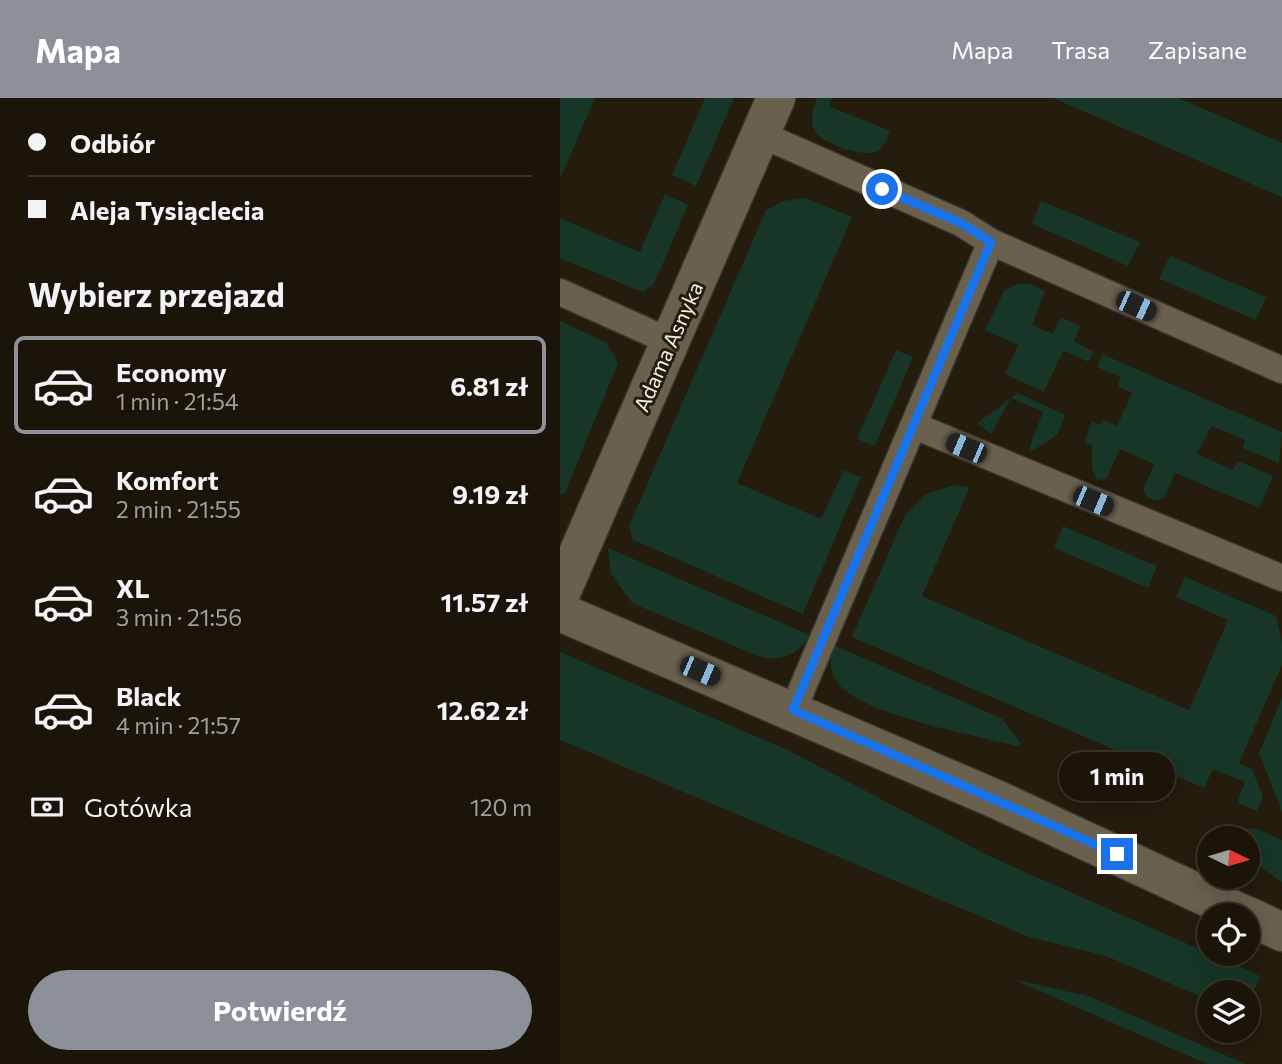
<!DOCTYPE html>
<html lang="pl">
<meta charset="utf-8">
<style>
body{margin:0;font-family:Commissioner,sans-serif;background:#241e12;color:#f1f3f6;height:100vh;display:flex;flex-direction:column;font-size:26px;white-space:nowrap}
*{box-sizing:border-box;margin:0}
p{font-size:23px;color:#a09f9c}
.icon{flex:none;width:38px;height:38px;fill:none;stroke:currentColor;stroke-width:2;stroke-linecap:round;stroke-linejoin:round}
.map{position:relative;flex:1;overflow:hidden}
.side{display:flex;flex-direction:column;background:#1b1509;width:560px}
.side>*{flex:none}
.top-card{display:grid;align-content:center;height:154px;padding:0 28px;background:#1b1509}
.needle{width:46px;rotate:95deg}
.controls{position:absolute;left:637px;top:728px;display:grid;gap:14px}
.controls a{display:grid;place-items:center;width:63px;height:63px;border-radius:50%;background:#1b1509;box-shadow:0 4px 18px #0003,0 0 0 2px #39342a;font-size:35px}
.end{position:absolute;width:32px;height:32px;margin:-16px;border:9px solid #1a73e8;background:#fff;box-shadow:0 0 0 4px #fff}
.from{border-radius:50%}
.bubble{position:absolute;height:49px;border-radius:24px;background:#1b1509;box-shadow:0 4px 18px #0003,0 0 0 2px #39342a;font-size:23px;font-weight:700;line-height:49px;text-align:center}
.car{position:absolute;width:21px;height:42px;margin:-21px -10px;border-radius:9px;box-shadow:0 0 5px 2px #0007;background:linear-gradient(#222 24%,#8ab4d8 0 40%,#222 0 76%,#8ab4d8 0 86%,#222 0)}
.top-card b{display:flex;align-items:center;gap:24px;height:66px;font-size:26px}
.top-card b+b{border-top:2px solid #39342a}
.top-card i{width:18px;height:18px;background:#f1f3f6}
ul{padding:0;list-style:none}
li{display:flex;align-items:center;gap:21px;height:98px;margin:0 14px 10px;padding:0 14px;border:4px solid transparent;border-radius:10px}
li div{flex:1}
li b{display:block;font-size:26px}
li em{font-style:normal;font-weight:700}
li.selected{border-color:#8c9099}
li>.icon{width:63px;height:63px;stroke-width:1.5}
h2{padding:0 28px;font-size:32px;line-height:84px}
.pay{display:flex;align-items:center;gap:18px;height:77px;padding:0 28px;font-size:26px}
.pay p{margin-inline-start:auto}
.cta{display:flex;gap:14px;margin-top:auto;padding:14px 28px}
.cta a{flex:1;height:80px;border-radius:42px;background:#8c9099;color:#fff;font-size:28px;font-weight:700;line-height:80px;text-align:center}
header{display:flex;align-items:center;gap:42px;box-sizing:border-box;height:98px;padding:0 35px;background:#8c9099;color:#fff}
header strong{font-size:33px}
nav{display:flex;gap:38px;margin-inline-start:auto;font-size:24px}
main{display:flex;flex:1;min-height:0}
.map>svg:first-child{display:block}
.green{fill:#173627}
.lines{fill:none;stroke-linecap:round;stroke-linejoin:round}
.service-casing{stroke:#3c362e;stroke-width:29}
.minor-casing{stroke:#3c362e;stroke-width:41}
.tertiary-casing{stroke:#3c362e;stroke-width:41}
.service{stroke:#69604e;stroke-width:26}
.minor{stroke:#69604e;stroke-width:38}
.tertiary{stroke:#69604e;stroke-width:38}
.route{stroke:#1a73e8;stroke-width:9}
.labels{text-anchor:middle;stroke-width:6;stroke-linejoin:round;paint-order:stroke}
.street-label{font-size:21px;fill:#f7f2e7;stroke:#241c0c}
</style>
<header>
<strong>Mapa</strong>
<nav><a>Mapa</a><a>Trasa</a><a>Zapisane</a></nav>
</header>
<main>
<section class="side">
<div class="top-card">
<b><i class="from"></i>Odbiór</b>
<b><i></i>Aleja Tysiąclecia</b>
</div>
<h2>Wybierz przejazd</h2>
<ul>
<li class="selected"><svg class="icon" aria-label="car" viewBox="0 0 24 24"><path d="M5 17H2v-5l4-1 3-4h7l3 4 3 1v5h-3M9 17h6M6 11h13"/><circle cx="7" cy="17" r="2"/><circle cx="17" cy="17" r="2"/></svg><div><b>Economy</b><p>1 min · 21:54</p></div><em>6.81 zł</em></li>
<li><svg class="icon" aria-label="car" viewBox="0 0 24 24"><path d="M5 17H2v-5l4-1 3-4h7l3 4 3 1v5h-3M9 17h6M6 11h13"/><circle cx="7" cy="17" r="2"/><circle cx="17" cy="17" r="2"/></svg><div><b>Komfort</b><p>2 min · 21:55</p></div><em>9.19 zł</em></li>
<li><svg class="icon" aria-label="car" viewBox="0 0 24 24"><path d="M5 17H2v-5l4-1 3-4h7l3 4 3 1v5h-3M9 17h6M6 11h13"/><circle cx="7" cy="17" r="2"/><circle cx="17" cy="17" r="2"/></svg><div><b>XL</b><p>3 min · 21:56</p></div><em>11.57 zł</em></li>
<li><svg class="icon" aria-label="car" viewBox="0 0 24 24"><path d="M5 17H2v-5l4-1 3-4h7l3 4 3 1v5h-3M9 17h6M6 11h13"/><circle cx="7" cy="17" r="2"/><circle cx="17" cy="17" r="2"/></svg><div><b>Black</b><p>4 min · 21:57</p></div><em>12.62 zł</em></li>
</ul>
<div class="pay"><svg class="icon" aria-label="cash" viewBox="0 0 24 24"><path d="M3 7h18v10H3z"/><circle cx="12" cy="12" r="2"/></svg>Gotówka<p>120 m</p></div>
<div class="cta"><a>Potwierdź</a></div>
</section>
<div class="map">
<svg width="722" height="966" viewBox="0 0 722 966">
<rect width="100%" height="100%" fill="#241c0c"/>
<!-- green -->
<g class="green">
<path d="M0,0H35L0,81Z"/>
<path d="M145,0H174L136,88L112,77Z"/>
<path d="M257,0H272L269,8L330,33C327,40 325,48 319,52C306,62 260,45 254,32C250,22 253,10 257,0Z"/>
<path d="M493,0H619L722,45V99Z"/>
<path d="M105,96L128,107L94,186L84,193L77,192L0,160V120L80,154Z"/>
<path d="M245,100L292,119L177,385L261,421L284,372L301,379L243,516L73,442L69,428L206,112L224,103Z"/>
<path d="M481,103L580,144L568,168L472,126Z"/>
<path d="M610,158L706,199L696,222L599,181Z"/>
<path d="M457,186H471L485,193L472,227L493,236L501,219L520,228L514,244L533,253L529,264L503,253L484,294L445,276L458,247L425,232L444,193Z"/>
<path d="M0,223L46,244L58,265L5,395L0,397Z"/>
<path d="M336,252L353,259L315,348L297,341Z"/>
<path d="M542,256L722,334L719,365L683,350L685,342L651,328L637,356L673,372L678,363L713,378L699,410L615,375L604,400L597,403L588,400L583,393L594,366L560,351L546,381L537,382L532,370V348L524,344L532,323L539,327L543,322L557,328L572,295L557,288L561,279L537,269Z"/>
<path d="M458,295L505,317L498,336L471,354L470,348L483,314L451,300L431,336L417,325Z"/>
<path d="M394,387L410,389L362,498L629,612L668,522L616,499L625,479L716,518L722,544V567L679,665L692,671L703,699L697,713L677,705L685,684L653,671L644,690L292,539L345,417L366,396Z"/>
<path d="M503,428L597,468L588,490L494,450Z"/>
<path d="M48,450L250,537C240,556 219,565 198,558L72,505L51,476Z"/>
<path d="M273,547L441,620L461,645L459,649C419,637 291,617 274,579C269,570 271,557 273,547Z"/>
<path d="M0,554L228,652L429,758L700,878L688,905V894H649V902L546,858L469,839L0,642Z"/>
<path d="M722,600V714L699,655Z"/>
<path d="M656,727L697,731L722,742V784L688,760V740H661L653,734Z"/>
<path d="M452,881L528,898L686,966H647Z"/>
</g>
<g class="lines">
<!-- service casing -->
<g class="service-casing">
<g id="service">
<path d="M200,36L401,125L431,144L722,272"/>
<path d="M0,194L111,244"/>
<path d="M355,328L722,480"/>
<path d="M233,612L431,144"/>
</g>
</g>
<!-- minor casing -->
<g class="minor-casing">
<path id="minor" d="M0,497L216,0"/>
</g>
<!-- tertiary casing -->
<g class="tertiary-casing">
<g id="tertiary">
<path d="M0,514L438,702L685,817"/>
<path d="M688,818L722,834"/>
</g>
</g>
<!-- service -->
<use href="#service" class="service"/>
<!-- minor -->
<use href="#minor" class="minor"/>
<!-- tertiary -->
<use href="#tertiary" class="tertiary"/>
</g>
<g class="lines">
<!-- route -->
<path class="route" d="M322,91L401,125L431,144L233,612L557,756"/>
</g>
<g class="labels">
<!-- street labels -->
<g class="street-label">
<text transform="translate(109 249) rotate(-66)" y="7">Adama Asnyka</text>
</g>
</g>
</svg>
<div class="controls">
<a><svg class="needle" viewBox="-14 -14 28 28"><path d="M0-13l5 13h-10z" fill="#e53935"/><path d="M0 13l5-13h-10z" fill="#a09f9c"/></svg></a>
<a><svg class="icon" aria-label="locate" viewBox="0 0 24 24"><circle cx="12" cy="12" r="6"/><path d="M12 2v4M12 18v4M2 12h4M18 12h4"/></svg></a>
<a><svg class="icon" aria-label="layers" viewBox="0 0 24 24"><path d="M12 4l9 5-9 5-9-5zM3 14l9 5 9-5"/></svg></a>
</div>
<i class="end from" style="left:322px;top:91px"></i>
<i class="end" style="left:557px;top:756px"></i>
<div class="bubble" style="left:499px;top:654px;width:116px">1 min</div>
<i class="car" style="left:576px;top:208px;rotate:114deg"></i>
<i class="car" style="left:406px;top:350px;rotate:293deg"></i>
<i class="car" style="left:533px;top:403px;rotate:113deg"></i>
<i class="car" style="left:140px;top:573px;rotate:113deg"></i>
</div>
</main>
